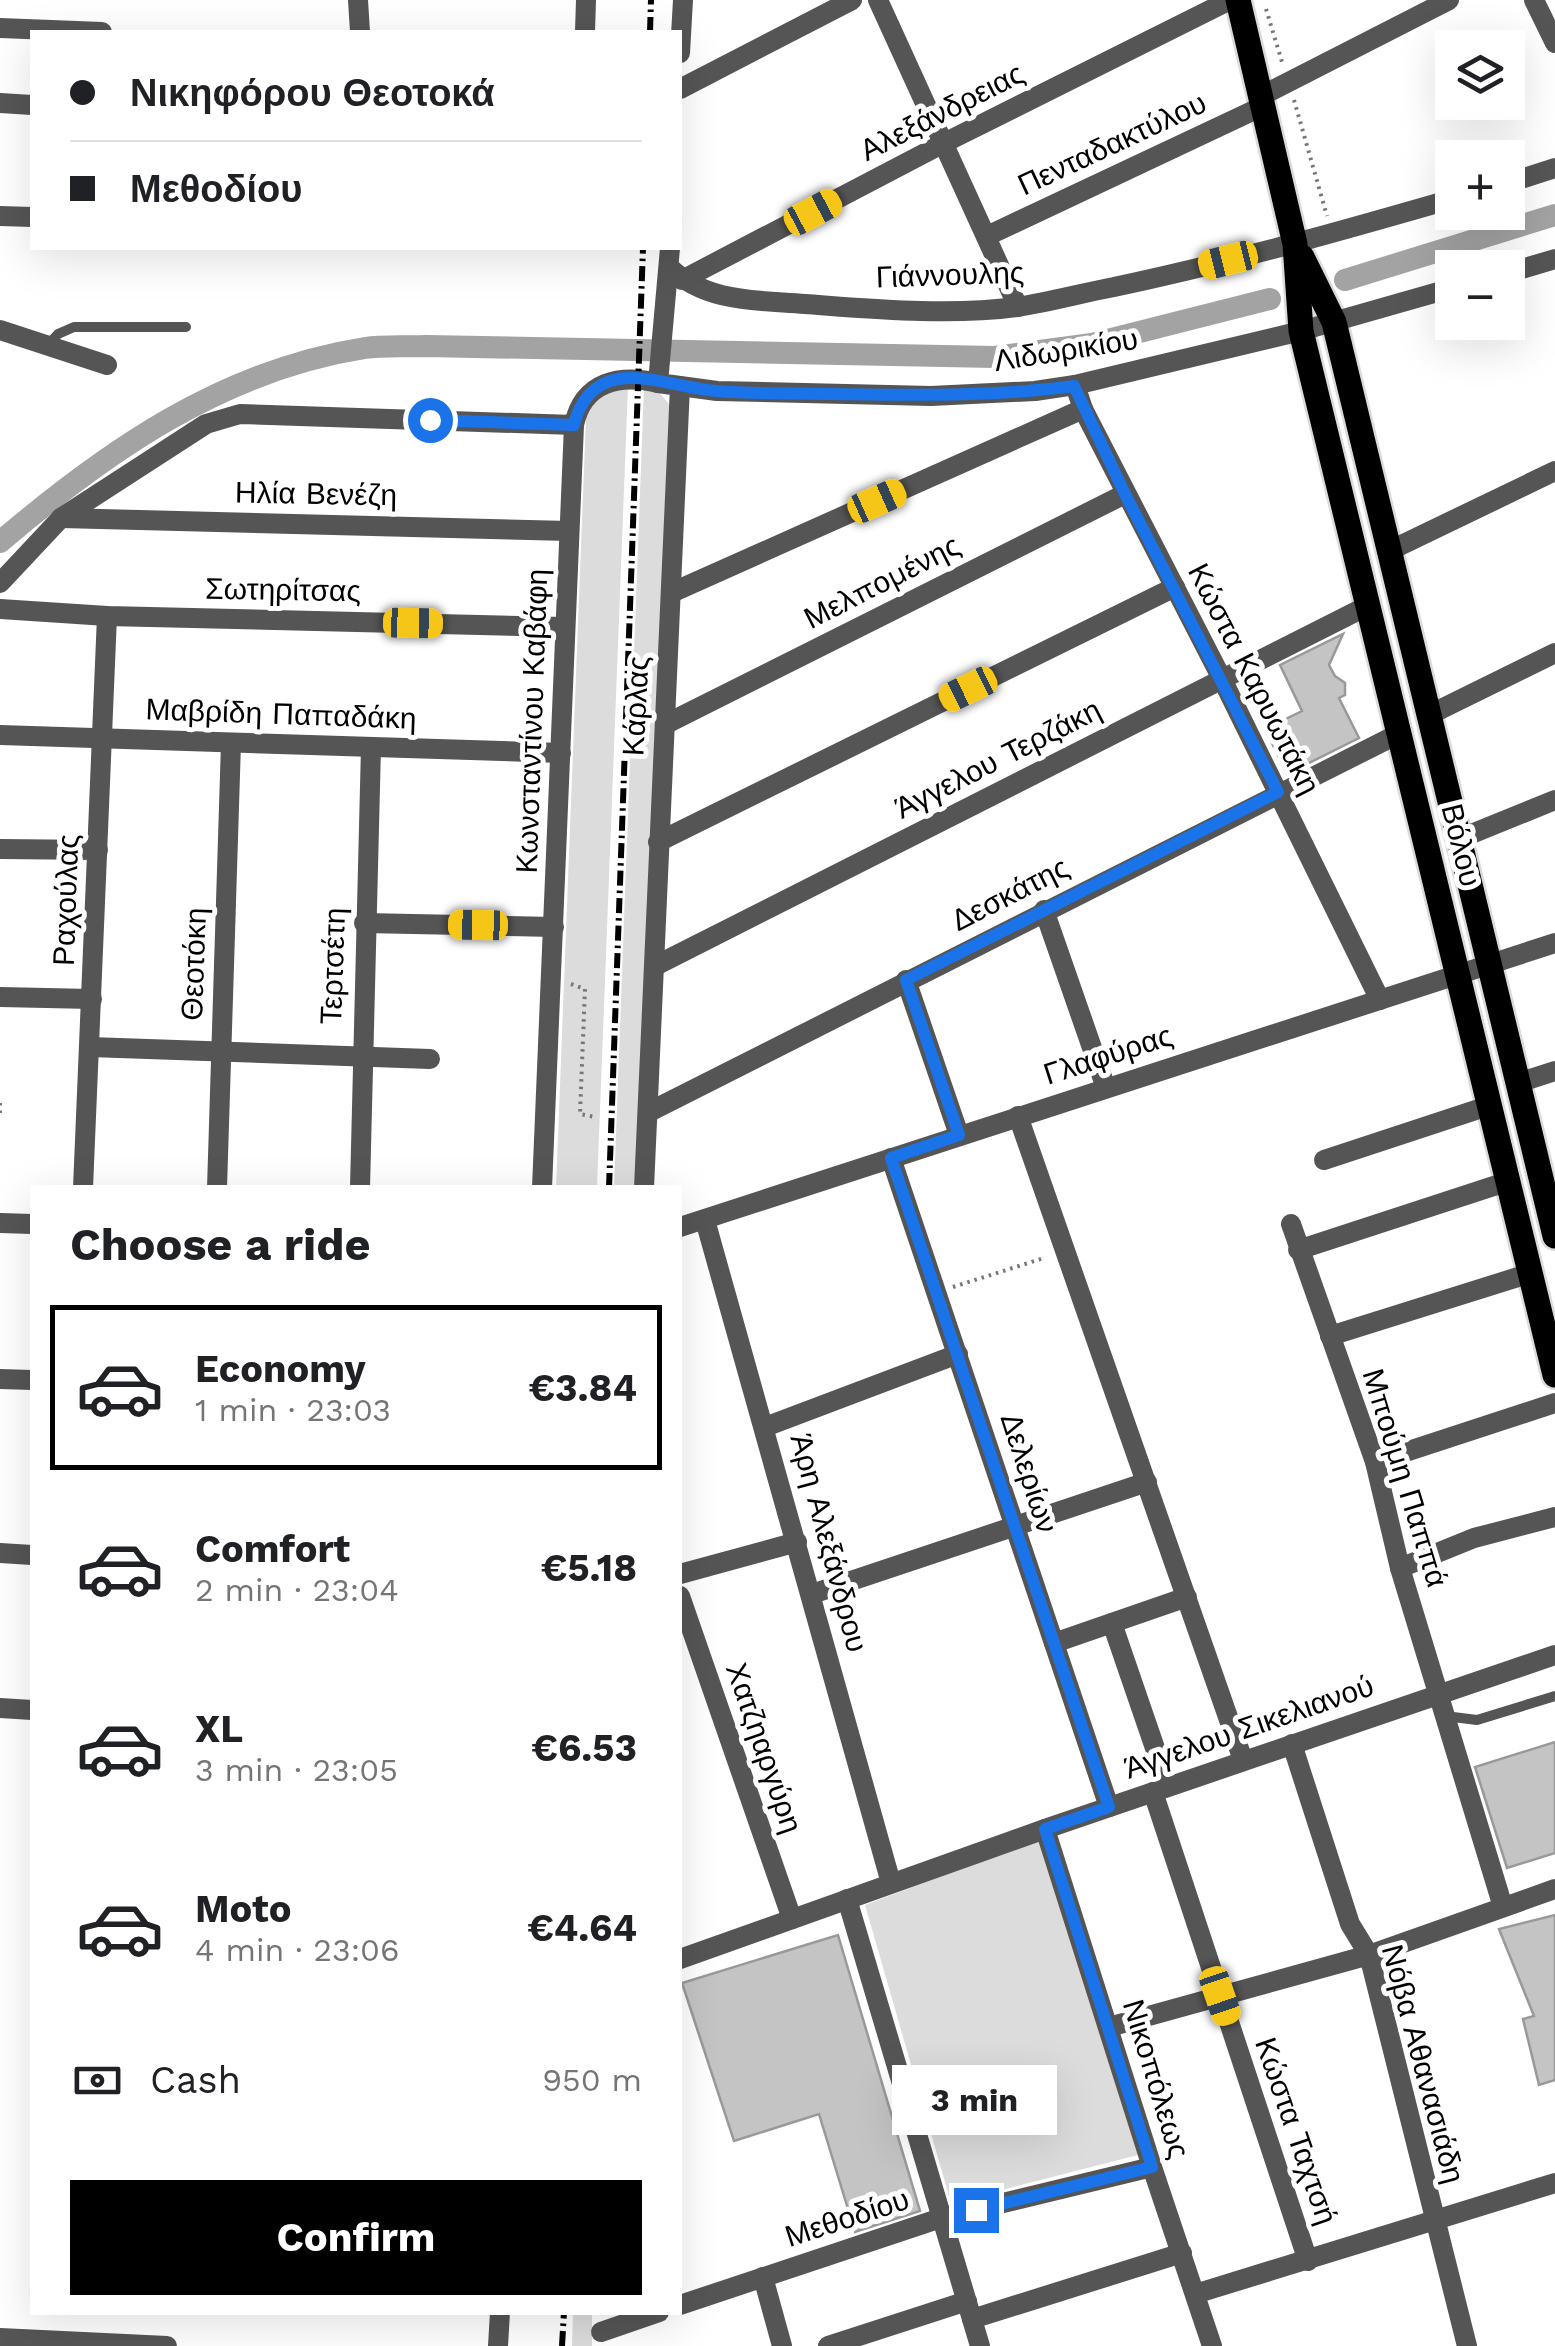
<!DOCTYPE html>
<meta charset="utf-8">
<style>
body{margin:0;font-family:"Work Sans",sans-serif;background:#f2f2f2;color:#202124;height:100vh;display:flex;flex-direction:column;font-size:38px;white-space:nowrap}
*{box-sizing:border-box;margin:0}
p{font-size:32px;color:#757577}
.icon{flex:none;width:55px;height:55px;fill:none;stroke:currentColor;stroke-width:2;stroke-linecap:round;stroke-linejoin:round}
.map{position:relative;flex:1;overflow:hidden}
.details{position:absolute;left:30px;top:1185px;width:652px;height:1130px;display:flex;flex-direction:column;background:#fff;border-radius:0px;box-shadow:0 10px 40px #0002}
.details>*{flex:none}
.banner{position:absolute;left:30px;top:30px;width:652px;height:220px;border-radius:0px;box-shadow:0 10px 40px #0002;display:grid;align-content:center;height:220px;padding:0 40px;background:#fff}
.fabs{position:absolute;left:1435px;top:30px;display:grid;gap:20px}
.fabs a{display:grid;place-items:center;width:90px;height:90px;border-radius:0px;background:#fff;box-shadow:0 10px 40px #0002;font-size:50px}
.end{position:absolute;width:45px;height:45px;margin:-22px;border:12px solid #1a73e8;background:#fff;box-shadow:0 0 0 5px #fff}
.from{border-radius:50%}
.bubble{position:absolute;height:70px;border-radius:0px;background:#fff;box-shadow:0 10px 40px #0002;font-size:32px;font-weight:700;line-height:70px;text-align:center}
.car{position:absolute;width:30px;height:60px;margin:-30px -15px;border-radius:12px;box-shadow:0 0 8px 2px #0007;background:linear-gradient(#f5c518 24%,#345 0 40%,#f5c518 0 76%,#345 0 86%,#f5c518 0)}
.banner b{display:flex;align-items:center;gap:35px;height:95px;font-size:38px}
.banner b+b{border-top:2px solid #e0e0e0}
.banner i{width:25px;height:25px;background:#202124}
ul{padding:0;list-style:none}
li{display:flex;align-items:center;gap:30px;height:165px;margin:0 20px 15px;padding:0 20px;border:5px solid transparent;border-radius:0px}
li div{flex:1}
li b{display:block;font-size:38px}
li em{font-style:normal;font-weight:700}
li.on{border-color:#000}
li>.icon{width:90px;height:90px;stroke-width:1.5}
h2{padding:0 40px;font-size:45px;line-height:120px}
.pay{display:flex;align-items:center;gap:25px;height:110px;padding:0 40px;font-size:38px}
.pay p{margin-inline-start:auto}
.button{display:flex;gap:20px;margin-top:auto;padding:20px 40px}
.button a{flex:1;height:115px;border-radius:0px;background:#000;color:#fff;font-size:40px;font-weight:700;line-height:115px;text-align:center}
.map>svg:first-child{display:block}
.green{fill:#dcdcdc}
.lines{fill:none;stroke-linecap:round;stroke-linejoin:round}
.canal{stroke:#a3a3a3;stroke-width:22}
.building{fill:#c4c4c4;stroke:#999;stroke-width:2.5}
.primary-casing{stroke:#dbdbdb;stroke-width:30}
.path{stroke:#777;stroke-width:4;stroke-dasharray:2.5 5;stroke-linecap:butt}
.lane{stroke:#555;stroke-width:10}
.street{stroke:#555;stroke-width:20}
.primary{stroke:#000;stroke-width:25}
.rail{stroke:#000;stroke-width:6;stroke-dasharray:15 5 2.5 5;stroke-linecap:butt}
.route{stroke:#1a73e8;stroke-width:12}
.labels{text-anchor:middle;stroke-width:10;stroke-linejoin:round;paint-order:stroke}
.street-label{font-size:30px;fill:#000;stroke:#fff}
</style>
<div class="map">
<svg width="1555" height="2346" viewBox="0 0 1555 2346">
<rect width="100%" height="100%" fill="#fff"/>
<!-- green -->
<g class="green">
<path d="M628,386L597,1187L556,1188L586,418L597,398Z"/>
<path d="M644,386L657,390L670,405L639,1187L614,1188Z"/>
<path d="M1039,1840L1138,2155L951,2203L865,1905Z"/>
<path d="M573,2313H592V2346H572Z"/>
</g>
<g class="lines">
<!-- canal -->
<g class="canal">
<path d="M1345,280L1555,215"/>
<path d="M0,542C107,451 223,370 365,348C385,345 406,347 426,346L995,357L1092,344L1270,299"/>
</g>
</g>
<!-- building -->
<g class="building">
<path d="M1343,634L1329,665L1335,676L1345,683V695L1339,698L1359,738L1287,774L1265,729L1302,711L1280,665Z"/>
<path d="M1555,1742V1853L1507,1868L1475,1767Z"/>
<path d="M1555,1915V2080L1539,2085L1523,2019L1534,2016L1499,1929Z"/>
<path d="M838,1935L920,2211L855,2232L819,2114L734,2141L682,1983Z"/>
</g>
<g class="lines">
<!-- primary casing -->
<g class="primary-casing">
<g id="primary">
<path d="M1238,0L1295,244L1301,331L1555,1375"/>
<path d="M1302,257L1334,322L1555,1236"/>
</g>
</g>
<!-- path -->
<g class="path">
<path d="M1266,9L1282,62"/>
<path d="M1294,100L1327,216"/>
<path d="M571,984L585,989L580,1114L595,1117"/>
<path d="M0,1103V1117"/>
<path d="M953,1287L1044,1258"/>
</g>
<!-- lane -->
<g class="lane">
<path d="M48,345L58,334L74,327H186"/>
<path d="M1445,1716L1477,1720L1555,1696"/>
</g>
<!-- street -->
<g class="street">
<path d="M358,0L360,32"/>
<path d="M878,0L1018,307"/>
<path d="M1534,0L1555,43"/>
<path d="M0,28L102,32"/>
<path d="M585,32L586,0"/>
<path d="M680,53L683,0"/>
<path d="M680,89L852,0"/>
<path d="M1261,96L1449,0"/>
<path d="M0,103L32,105"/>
<path d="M1508,183L1555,168"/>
<path d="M0,216L32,217"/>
<path d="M987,236L1263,106"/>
<path d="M669,267C706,303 757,300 805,304C874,309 948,316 1017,307C1050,302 1082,293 1114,287C1228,263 1341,231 1452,199"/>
<path d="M1508,273L1555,259"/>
<path d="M682,280L944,143L1230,0"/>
<path d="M0,330L107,365"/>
<path d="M1075,385L1083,409L1222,679L1380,1000"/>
<path d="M680,386L717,391L931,396L1035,391L1075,385L1301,331L1452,288"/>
<path d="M61,518L569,531"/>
<path d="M1389,551L1555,471"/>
<path d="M0,583L61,518L206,424L240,414L574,425"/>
<path d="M671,593L1083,409"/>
<path d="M0,609L107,616L565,627"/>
<path d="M1429,715L1555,653"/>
<path d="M666,724L1125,494"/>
<path d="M0,735L561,753"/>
<path d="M1459,839L1555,800"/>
<path d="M658,842L1175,587"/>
<path d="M0,849L98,850"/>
<path d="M1044,910L1106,1088"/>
<path d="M364,923L554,927"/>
<path d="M655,966L1369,605"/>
<path d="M906,980L959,1135"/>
<path d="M0,997L92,999"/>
<path d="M90,1047L430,1059"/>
<path d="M1518,1083L1555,1071"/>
<path d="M649,1112L1400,733"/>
<path d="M1018,1116L1243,1760"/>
<path d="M891,1158L1109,1807"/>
<path d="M1324,1160L1491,1105"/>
<path d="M83,1188L107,616"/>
<path d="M217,1188L231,743"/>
<path d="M360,1188L371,747"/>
<path d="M542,1188L574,425C583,381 620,374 658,383"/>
<path d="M644,1188L680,386L658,383L670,248"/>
<path d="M705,1220L891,1883"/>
<path d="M0,1223L32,1224"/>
<path d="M1291,1224L1375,1462L1400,1568L1503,1907"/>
<path d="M680,1227L1555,943"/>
<path d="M1298,1250L1509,1181"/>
<path d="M1330,1336L1531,1273"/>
<path d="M0,1379L32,1380"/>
<path d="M765,1427L958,1354"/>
<path d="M1375,1462L1555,1403"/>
<path d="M0,1553L32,1555"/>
<path d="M1400,1568L1474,1538L1555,1517"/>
<path d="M680,1574L797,1542"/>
<path d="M812,1594L1147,1482"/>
<path d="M680,1596L792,1919"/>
<path d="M1112,1623L1168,1786"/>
<path d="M1054,1643L1187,1597"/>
<path d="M0,1708L32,1710"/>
<path d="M1292,1744L1350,1924L1369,1955L1467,2346"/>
<path d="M1153,1792L1308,2261"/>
<path d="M1045,1829L1152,2167L1212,2346"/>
<path d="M847,1899L980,2346"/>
<path d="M680,1959L1045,1829L1555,1655"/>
<path d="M1109,2027L1369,1955L1555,1889"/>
<path d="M763,2277L782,2346"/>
<path d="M1195,2294L1555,2183"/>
<path d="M680,2305L941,2218L1152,2167"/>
<path d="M972,2319L1182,2253"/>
<path d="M601,2332L659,2312"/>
<path d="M0,2338L167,2346"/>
<path d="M498,2346L500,2312"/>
<path d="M828,2346L967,2301"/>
</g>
<!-- primary -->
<use href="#primary" class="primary"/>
<!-- rail -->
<g class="rail">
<path d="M650,32L651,0"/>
<path d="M609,1188L643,248"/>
<path d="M562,2346L564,2312"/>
</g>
</g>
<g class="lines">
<!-- route -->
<path class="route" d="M430,420L574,425C579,402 594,383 618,379C646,374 687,389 717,391C754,394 793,393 831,394C913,395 993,397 1074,386L1125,494L1278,792L906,980L959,1135L891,1158L1109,1807L1045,1829L1152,2167L976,2210"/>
</g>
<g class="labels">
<!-- street labels -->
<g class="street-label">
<text transform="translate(942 112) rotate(-27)" y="10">Αλεξάνδρειας</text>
<text transform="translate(1112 144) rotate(-25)" y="10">Πενταδακτύλου</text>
<text transform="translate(950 275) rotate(-2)" y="10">Γιάννουλης</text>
<text transform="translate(1066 350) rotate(-9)" y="10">Λιδωρικίου</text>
<text transform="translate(316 494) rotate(1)" y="10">Ηλία Βενέζη</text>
<text transform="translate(882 582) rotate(-27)" y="10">Μελπομένης</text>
<text transform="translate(283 590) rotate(1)" y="10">Σωτηρίτσας</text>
<text transform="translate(1254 679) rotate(63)" y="10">Κώστα Καρυωτάκη</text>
<text transform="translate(636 706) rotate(-87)" y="10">Κάρλας</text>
<text transform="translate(281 714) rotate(2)" y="10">Μαβρίδη Παπαδάκη</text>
<text transform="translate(532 721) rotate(-88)" y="10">Κωνσταντίνου Καβάφη</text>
<text transform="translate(998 759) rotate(-27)" y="10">Άγγελου Τερζάκη</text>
<text transform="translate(1461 845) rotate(76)" y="10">Βόλου</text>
<text transform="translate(1010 894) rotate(-27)" y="10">Δεσκάτης</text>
<text transform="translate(66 900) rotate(-88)" y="10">Ραχούλας</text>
<text transform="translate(194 964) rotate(-88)" y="10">Θεοτόκη</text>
<text transform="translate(333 966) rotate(-88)" y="10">Τερτσέτη</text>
<text transform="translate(1108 1055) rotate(-18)" y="10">Γλαφύρας</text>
<text transform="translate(1029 1473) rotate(72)" y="10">Δελερίων</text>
<text transform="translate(1405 1478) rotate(73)" y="10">Μπούμη Παππά</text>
<text transform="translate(829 1543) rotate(75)" y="10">Άρη Αλεξάνδρου</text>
<text transform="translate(1249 1727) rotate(-19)" y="10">Άγγελου Σικελιανού</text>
<text transform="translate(764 1748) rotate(71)" y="10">Χατζηαργύρη</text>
<text transform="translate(1423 2064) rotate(75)" y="10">Νόβα Αθανασιάδη</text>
<text transform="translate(1156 2079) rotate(73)" y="10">Νικοπόλεως</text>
<text transform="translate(1296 2131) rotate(71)" y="10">Κώστα Ταχτσή</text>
<text transform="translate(847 2218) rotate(-18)" y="10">Μεθοδίου</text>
</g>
</g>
</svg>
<div class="fabs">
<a><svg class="icon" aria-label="layers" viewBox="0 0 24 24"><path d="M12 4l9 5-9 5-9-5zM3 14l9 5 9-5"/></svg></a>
<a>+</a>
<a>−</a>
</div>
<i class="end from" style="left:430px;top:420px"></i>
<i class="end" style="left:976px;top:2210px"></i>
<div class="bubble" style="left:892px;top:2065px;width:165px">3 min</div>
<i class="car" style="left:813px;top:212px;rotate:62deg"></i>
<i class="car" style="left:1228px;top:260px;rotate:256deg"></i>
<i class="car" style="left:877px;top:501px;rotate:66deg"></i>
<i class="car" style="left:413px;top:623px;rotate:91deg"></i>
<i class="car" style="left:968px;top:689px;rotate:244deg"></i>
<i class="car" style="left:478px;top:925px;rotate:271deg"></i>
<i class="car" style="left:1220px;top:1996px;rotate:161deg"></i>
<div class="banner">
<b><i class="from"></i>Νικηφόρου Θεοτοκά</b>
<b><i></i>Μεθοδίου</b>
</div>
<section class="details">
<h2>Choose a ride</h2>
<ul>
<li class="on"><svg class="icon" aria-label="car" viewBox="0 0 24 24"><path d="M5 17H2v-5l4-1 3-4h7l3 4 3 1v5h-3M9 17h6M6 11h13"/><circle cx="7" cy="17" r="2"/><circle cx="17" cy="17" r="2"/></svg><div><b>Economy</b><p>1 min · 23:03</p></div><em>€3.84</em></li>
<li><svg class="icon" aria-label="car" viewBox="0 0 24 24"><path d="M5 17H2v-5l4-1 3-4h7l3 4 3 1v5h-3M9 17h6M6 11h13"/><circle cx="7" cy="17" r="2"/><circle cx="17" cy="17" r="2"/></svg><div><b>Comfort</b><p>2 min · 23:04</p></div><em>€5.18</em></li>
<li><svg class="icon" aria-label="car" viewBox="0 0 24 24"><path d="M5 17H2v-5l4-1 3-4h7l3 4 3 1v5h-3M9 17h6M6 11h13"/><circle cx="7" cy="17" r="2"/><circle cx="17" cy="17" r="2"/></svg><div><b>XL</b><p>3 min · 23:05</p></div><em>€6.53</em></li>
<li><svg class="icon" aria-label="car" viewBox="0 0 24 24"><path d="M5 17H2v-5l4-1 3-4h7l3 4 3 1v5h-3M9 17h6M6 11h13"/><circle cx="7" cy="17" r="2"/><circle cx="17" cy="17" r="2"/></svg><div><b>Moto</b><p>4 min · 23:06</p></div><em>€4.64</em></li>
</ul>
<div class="pay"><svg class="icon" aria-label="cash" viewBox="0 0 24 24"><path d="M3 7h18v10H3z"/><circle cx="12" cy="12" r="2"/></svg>Cash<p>950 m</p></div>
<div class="button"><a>Confirm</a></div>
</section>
</div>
